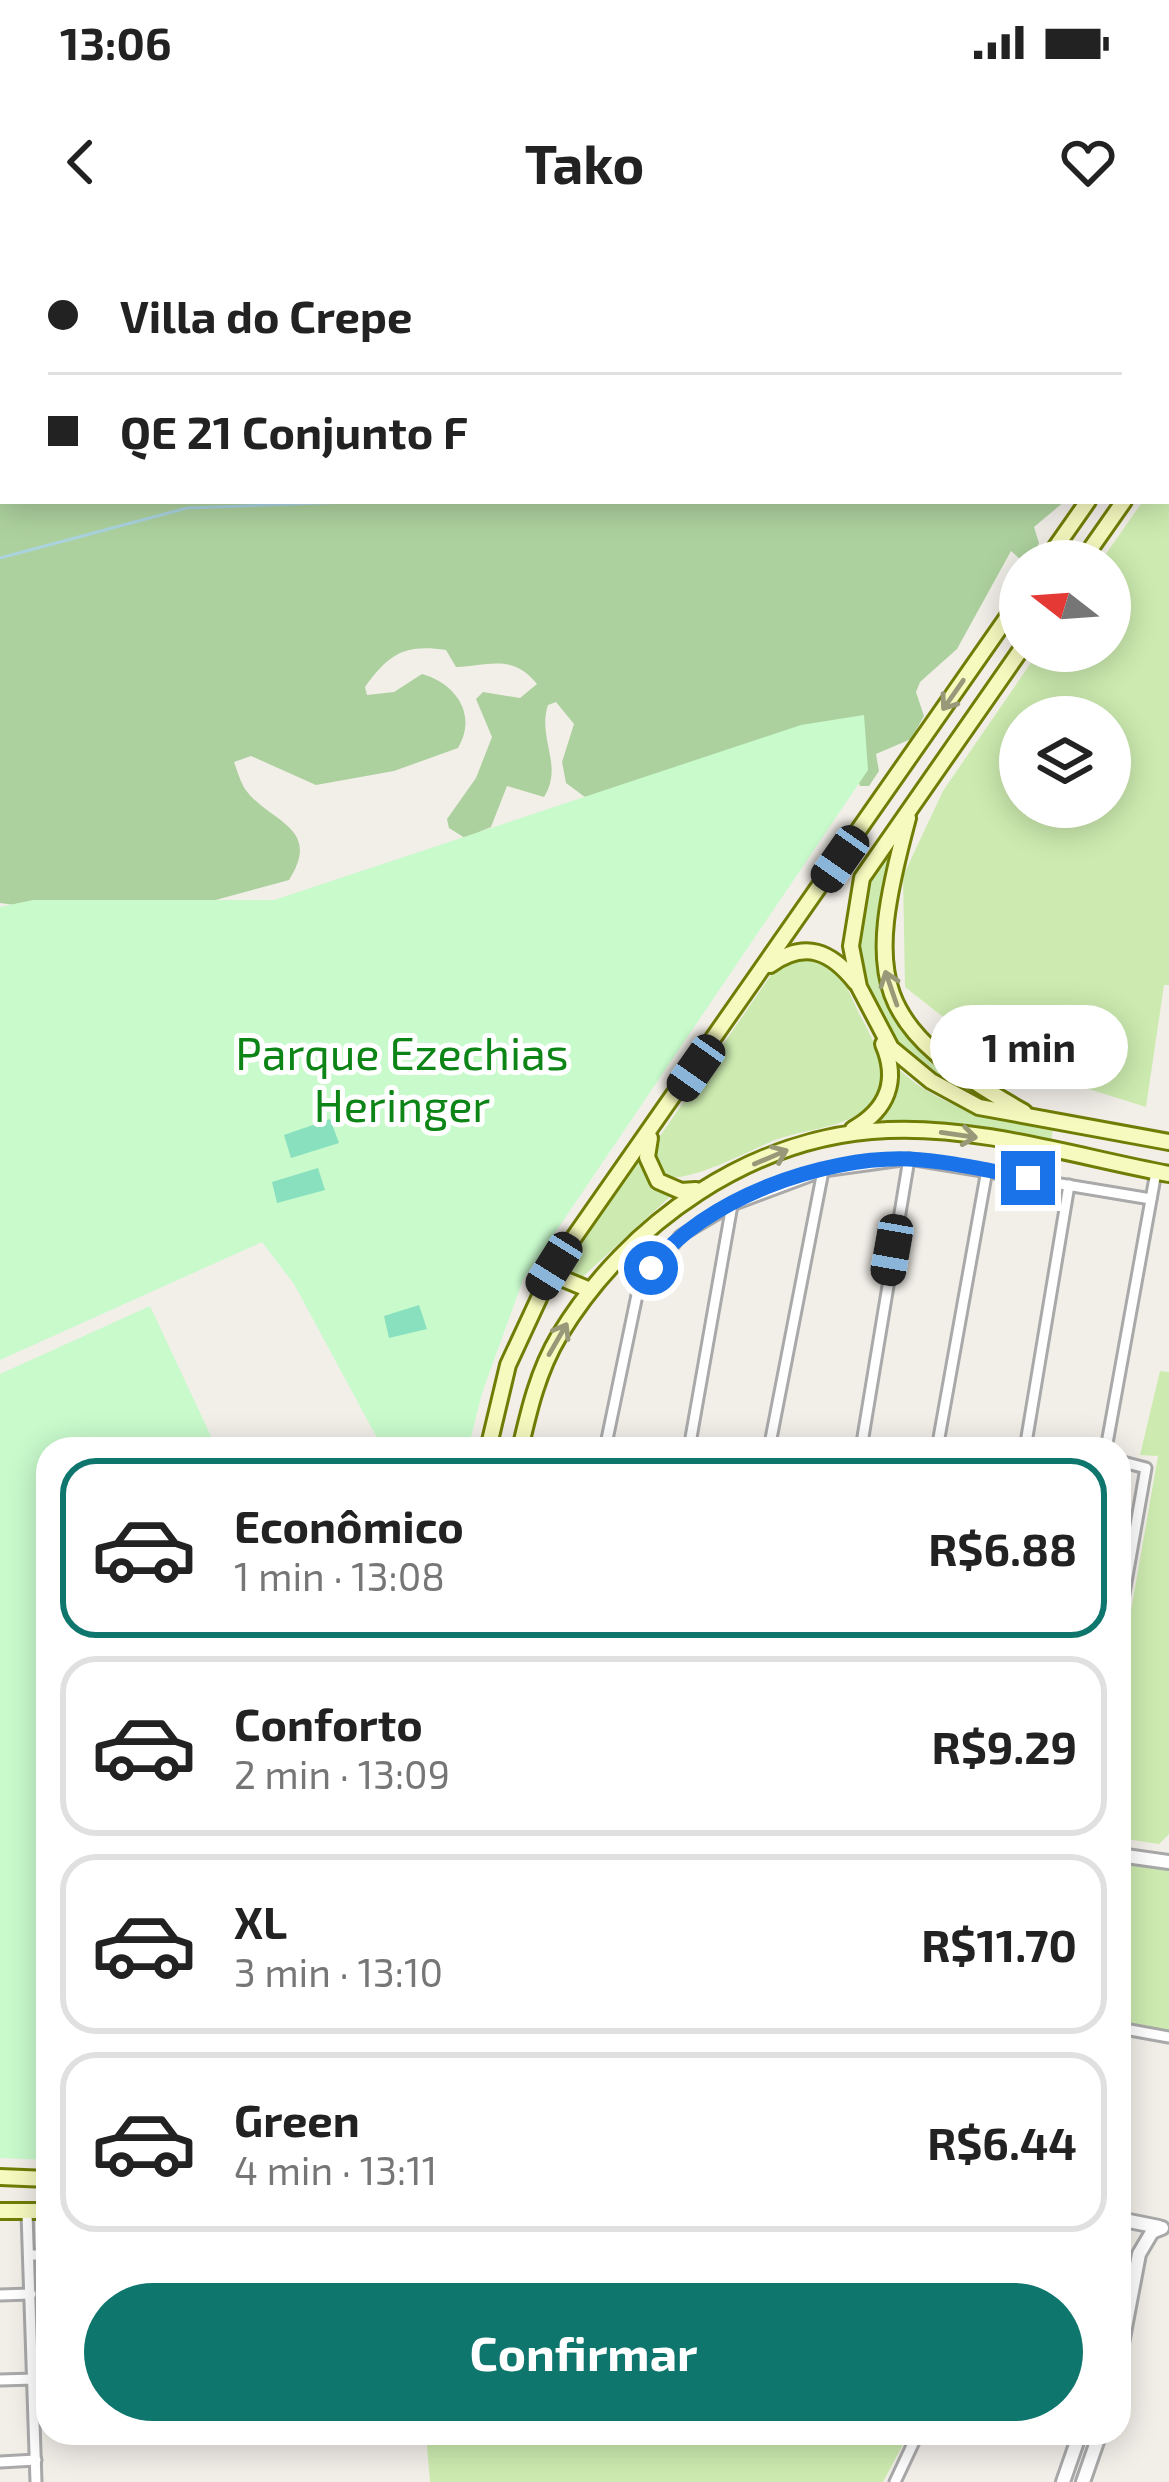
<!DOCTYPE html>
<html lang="pt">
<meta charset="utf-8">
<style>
body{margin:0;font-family:"Exo 2",sans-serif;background:#f2f2f2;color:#222;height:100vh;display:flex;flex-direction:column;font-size:45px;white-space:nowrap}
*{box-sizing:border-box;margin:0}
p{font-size:39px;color:#767676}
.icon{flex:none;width:66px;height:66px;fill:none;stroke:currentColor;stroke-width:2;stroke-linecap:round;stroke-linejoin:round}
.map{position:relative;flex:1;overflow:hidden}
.details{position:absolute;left:36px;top:1197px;width:1095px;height:1008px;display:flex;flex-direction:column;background:#fff;border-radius:36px;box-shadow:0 6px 30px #0003}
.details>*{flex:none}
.banner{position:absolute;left:0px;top:0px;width:1170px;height:264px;box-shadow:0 6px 30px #0003;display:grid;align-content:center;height:264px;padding:0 48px;background:#fff}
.needle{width:78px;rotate:287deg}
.controls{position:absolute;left:999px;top:300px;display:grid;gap:24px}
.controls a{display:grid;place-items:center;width:132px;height:132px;border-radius:50%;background:#fff;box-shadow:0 6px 30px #0003;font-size:60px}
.end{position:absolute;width:54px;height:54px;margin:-27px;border:15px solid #1a73e8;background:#fff;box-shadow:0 0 0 6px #fff}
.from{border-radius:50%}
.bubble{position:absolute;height:84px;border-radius:42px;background:#fff;box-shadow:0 6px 30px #0003;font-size:39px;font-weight:700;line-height:84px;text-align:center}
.car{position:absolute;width:36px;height:72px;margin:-36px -18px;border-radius:15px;box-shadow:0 0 9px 3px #0007;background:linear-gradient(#222 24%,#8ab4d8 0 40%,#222 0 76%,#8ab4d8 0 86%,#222 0)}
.banner b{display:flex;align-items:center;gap:42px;height:114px;font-size:45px}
.banner b+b{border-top:3px solid #e0e0e0}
.banner i{width:30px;height:30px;background:#222}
ul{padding:21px 0 0;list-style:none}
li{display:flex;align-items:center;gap:36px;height:180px;margin:0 24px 18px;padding:0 24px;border:6px solid #e0e0e0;border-radius:36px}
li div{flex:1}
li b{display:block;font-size:45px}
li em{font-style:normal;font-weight:700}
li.selected{border-color:#0f766e}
li>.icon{width:108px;height:108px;stroke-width:1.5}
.cta{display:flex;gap:24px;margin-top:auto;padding:24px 48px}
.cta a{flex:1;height:138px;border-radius:72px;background:#0f766e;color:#fff;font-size:48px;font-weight:700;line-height:138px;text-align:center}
.status{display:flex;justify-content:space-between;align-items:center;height:84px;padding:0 60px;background:#fff;direction:ltr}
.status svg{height:33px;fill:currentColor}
header{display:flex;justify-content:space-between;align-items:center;height:156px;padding:0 48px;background:#fff;font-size:54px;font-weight:700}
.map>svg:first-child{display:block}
.grass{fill:#cdebb0;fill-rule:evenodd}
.forest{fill:#add19e}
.park{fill:#c8facc}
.pitch{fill:#88e0be}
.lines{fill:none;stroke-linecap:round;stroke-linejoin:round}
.stream{stroke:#aad3df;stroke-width:3}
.minor-casing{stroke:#a9a9a9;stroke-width:15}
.tertiary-casing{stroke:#a9a9a9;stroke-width:18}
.secondary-casing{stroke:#707d05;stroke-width:20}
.minor{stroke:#fff;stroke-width:9}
.tertiary{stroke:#fff;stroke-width:12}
.secondary{stroke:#f7fabf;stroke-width:14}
.oneway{stroke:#979978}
.route{stroke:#1a73e8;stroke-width:15}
.labels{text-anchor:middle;stroke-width:10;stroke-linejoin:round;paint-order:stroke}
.park-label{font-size:45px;fill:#0c8416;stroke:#fff}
</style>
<div class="status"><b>13:06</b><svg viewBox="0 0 49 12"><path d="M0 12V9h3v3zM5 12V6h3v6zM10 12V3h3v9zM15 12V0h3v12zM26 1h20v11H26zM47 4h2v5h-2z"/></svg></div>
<header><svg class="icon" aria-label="back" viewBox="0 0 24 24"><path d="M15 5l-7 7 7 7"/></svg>Tako<svg class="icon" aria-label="heart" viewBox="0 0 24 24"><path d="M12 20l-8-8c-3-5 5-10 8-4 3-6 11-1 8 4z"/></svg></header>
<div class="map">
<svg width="1169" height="2242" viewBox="0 0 1169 2242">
<rect width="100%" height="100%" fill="#f2efe9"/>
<!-- grass -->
<g class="grass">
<path d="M1169,223V745H1164L1146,867L999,821L905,747L903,636L943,551L1039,411H1110V321H1101L1143,261H1167ZM1110,477V567H1020V477Z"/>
<path d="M891,607C857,736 882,796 998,861C908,847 834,748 863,657C869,639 881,623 891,607Z"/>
<path d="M793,715C837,717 840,732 857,769C869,794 892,826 877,855C861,887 809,888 778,899C753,907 626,982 658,899L775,729Z"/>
<path d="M896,826C939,871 995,877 1053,889L1051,902L925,881L873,882Z"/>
<path d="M640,916L652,944L673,954L578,1041L567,1032L572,1015Z"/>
<path d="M1160,1131L1169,1132V1594L1159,1604L1119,1598V1440L1158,1216L1140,1215Z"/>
<path d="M1119,1614L1169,1620V1790L1119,1782Z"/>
<path d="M426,2193H909L883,2242H430Z"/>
</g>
<!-- forest -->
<path class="forest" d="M0,0H1169V144L1167,3H3V261H1065L1034,287L1039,303L1032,320L1022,321L1011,311L957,409L920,442L916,452L924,476L911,499L876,514L879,531L869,546H860L857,537L597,566L566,543L562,522L574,484L556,462L548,465C537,499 564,525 544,557L507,546L491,587L465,598L449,588L447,579L476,538L492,497L476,459L483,452L520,458L537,444C512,413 488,426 456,427L446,410C404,404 389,414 365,447L367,455L394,452L422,434C455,443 478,474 458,508L394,531L316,545L251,516L234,522C237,530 240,541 245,549C269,583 323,586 289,640L212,661L15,665L0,663Z"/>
<!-- park -->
<g class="park">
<path d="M864,475L868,530L523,1040L482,1153L468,1209H383L294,1044L262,1002L0,1120V667L33,660H274L801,485Z"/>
<path d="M150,1066L217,1209H48V1920L0,1918V1134Z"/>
</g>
<!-- pitch -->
<g class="pitch">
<path d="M330,879L339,903L291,918L284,895Z"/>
<path d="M318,928L325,950L277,963L272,942Z"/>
<path d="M419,1065L427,1089L389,1098L384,1076Z"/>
</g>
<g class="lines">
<!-- stream -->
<g class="stream">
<path d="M131,0L134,3"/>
<path d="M929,3L932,0"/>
<path d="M0,318L187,268L377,261"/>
</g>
<!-- minor casing -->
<g class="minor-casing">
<g id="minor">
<path d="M605,1209L637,1055L680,996L732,965L823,931L909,919L1151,959"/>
<path d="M689,1209L732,965"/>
<path d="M769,1209L823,931"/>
<path d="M861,1209L909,919"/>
<path d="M937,1209L987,930"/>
<path d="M1025,1209L1069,945"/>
<path d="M1106,1209L1156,932"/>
<path d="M1119,1221L1146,1228L1119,1382"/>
<path d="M1119,1788L1169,1797"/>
<path d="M27,1973L36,2242"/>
<path d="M29,2015H48"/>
<path d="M0,2055L31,2054"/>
<path d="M0,2140L35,2139"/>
<path d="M0,2222L36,2220"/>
<path d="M895,2242L918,2193"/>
</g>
</g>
<!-- tertiary casing -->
<g class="tertiary-casing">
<g id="tertiary">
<path d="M1119,1615L1169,1622"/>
<path d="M1119,1979L1159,1987"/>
<path d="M1119,2119L1139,2014L1152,1992L1162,1988"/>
<path d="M1063,2242L1080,2193"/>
<path d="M1083,2242L1100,2193"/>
</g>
</g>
<!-- secondary casing -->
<g class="secondary-casing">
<g id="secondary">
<path d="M1167,146L1169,144"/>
<path d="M1167,199L1169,197"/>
<path d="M1046,321L1088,261"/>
<path d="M1082,321L1124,261"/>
<path d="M1020,411L862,638L851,706L859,747L891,808L931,841L979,867L1169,902"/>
<path d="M908,578C864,742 871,786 1024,872"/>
<path d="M770,725C805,700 831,711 856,743"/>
<path d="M853,889C887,870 899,841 883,804"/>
<path d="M650,898L647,917L658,941L681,951L696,950"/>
<path d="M554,1026L566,1040L590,1050"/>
<path d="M488,1209L508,1125L554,1026L1020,359"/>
<path d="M520,1209C529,1170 538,1131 559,1096C627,983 753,895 888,890C980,886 1078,917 1169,934"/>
<path d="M0,1937L48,1939"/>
<path d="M0,1971H48"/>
</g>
</g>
<!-- minor -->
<use href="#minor" class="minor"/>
<!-- tertiary -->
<use href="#tertiary" class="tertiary"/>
<!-- secondary -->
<use href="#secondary" class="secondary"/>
</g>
<!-- one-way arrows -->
<defs><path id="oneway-shaft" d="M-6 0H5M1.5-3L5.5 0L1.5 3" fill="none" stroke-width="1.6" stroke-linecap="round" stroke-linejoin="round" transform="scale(3)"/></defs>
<g class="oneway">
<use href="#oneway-shaft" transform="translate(953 455) rotate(125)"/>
<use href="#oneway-shaft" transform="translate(891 748) rotate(-109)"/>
<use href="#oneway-shaft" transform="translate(959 895) rotate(8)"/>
<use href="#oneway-shaft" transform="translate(771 917) rotate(-23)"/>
<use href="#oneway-shaft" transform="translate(558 1099) rotate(-60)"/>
</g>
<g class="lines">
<!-- route -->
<path class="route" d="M651,1028C703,959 823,916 909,919C949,921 989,931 1028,938"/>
</g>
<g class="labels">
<!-- park labels -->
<g class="park-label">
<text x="402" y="830">Parque Ezechias<tspan x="402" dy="52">Heringer</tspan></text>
</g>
</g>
</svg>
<div class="controls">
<a><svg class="needle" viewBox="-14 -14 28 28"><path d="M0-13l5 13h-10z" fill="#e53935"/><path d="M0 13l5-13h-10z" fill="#767676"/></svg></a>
<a><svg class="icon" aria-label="layers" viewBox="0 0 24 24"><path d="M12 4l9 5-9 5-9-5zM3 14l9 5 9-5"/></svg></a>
</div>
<i class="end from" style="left:651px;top:1028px"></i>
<i class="end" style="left:1028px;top:938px"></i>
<div class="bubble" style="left:930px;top:765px;width:198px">1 min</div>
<i class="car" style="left:840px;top:619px;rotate:215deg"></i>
<i class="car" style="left:696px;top:828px;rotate:215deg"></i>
<i class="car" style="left:892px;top:1010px;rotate:190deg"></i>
<i class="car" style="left:554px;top:1026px;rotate:212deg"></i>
<div class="banner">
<b><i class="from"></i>Villa do Crepe</b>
<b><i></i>QE 21 Conjunto F</b>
</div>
<section class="details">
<ul>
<li class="selected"><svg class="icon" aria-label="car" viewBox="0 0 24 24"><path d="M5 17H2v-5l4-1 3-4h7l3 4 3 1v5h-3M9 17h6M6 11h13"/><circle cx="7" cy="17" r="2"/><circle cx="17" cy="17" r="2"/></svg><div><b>Econômico</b><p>1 min · 13:08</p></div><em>R$6.88</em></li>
<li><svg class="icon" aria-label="car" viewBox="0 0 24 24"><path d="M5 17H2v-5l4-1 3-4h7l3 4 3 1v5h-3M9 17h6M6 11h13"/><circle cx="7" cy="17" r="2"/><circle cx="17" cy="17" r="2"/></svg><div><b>Conforto</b><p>2 min · 13:09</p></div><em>R$9.29</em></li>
<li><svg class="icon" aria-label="car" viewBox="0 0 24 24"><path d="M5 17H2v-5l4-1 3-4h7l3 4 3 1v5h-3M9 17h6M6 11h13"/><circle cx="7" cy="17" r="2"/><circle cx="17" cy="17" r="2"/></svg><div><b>XL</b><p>3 min · 13:10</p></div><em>R$11.70</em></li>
<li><svg class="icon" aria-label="car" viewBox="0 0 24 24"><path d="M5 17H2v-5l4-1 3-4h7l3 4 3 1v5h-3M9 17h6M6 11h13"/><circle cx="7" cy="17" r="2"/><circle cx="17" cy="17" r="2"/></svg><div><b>Green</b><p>4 min · 13:11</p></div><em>R$6.44</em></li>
</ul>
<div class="cta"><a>Confirmar</a></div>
</section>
</div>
